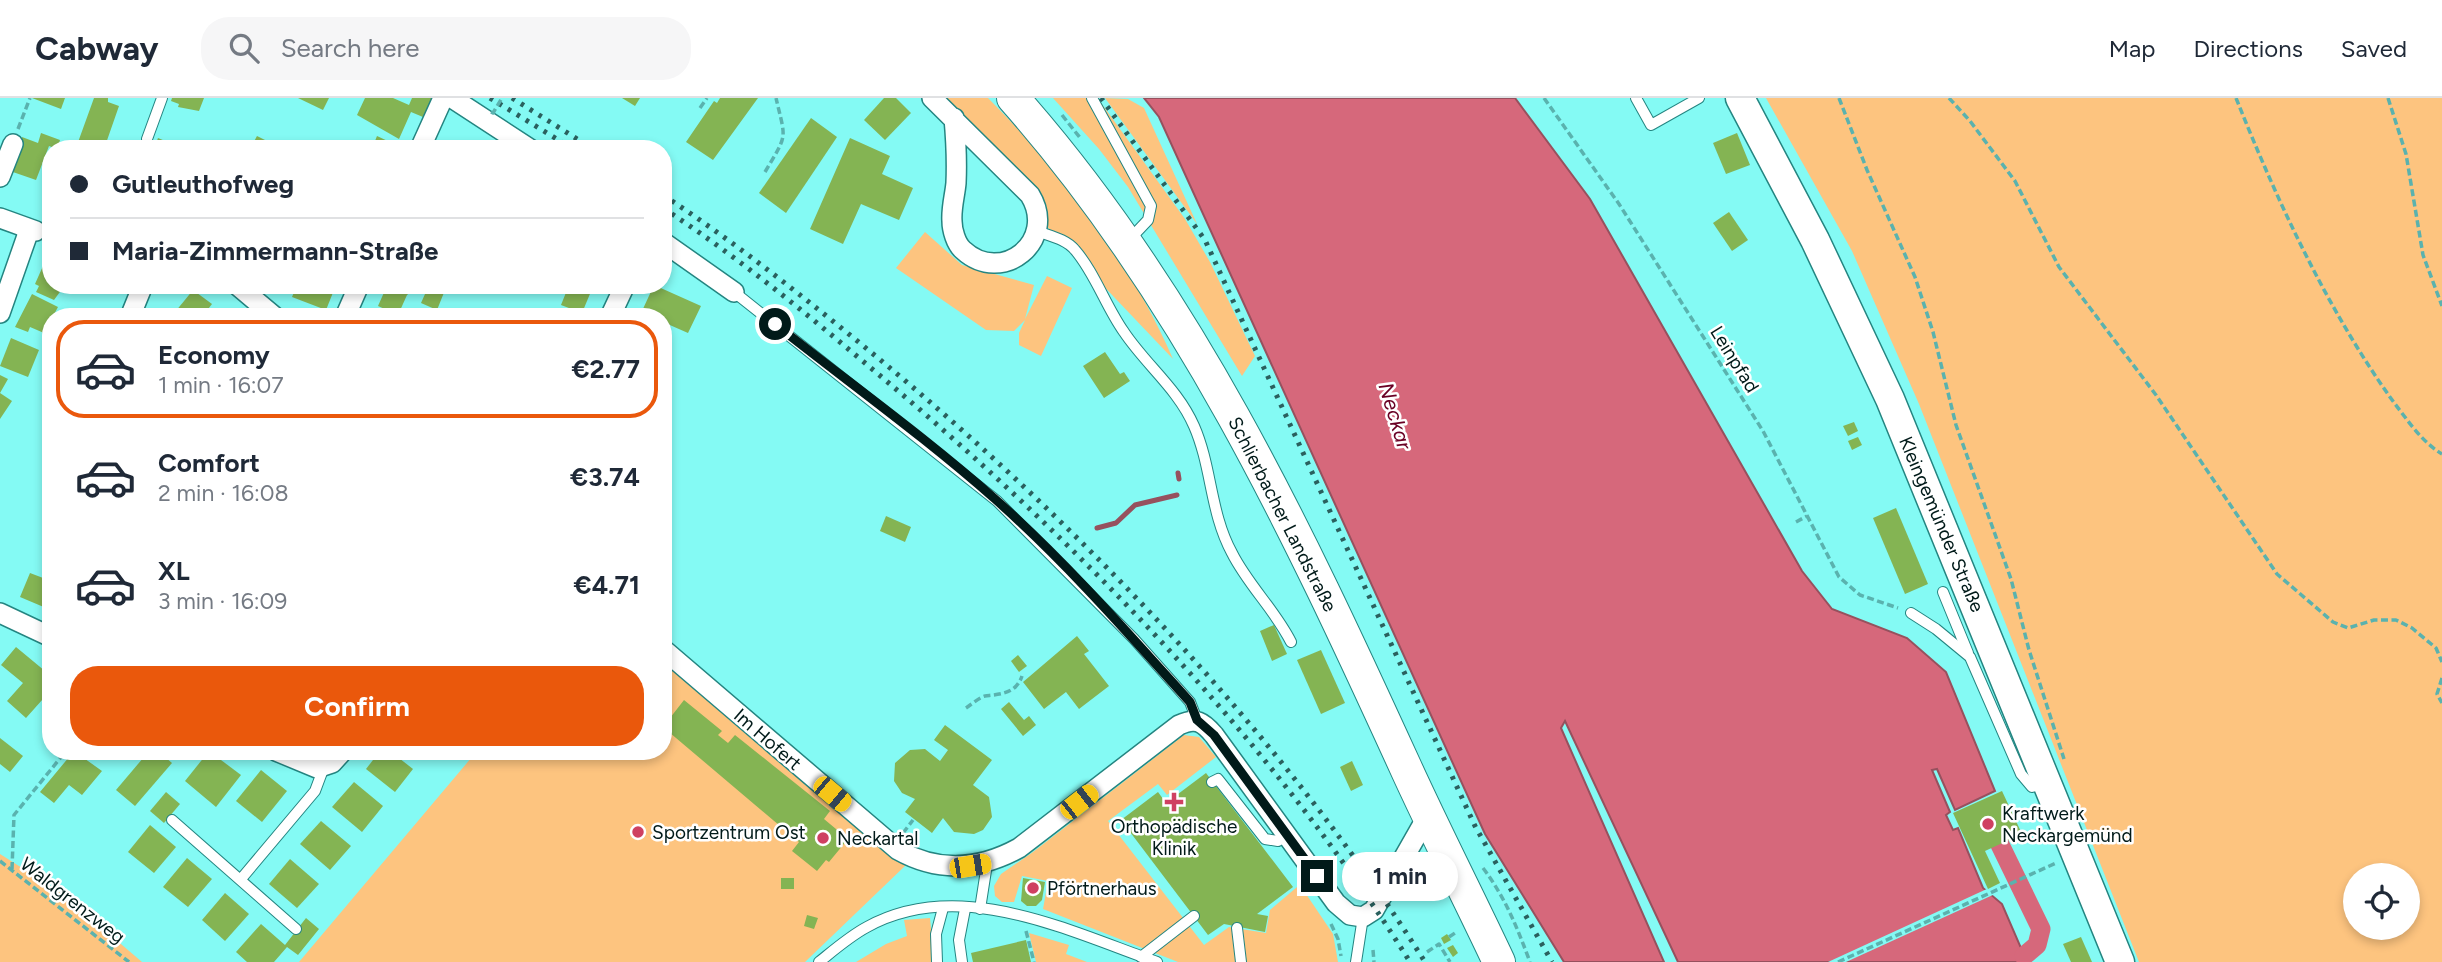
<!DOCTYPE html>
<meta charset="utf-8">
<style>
body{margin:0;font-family:Figtree,sans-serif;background:#f6f6f7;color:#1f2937;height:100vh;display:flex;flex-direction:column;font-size:26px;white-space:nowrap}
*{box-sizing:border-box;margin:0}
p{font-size:23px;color:#747a83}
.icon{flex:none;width:38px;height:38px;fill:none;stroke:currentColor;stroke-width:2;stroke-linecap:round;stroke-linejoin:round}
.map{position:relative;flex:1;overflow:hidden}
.side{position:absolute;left:42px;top:210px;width:630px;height:452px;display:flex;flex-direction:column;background:#fff;border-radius:28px;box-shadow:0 4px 10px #0003}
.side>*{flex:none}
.top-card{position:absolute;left:42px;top:42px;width:630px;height:154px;border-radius:28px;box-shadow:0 4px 10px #0003;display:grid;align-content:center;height:154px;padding:0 28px;background:#fff}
.fabs{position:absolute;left:2343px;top:765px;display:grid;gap:14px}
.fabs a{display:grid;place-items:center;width:77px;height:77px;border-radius:50%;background:#fff;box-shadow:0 4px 10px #0003;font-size:35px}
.end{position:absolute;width:32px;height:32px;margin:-16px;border:9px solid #011a19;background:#fff;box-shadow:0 0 0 4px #fff}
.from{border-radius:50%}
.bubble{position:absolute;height:49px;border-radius:24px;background:#fff;box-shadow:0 4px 10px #0003;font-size:23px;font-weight:700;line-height:49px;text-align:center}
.car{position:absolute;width:21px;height:42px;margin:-21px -10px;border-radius:9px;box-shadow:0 0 5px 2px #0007;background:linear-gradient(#f5c518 24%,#345 0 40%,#f5c518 0 76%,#345 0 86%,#f5c518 0)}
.top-card b{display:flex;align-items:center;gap:24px;height:66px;font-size:26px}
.top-card b+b{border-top:2px solid #e0e1e3}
.top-card i{width:18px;height:18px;background:#1f2937}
ul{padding:12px 0 0;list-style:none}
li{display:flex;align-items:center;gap:21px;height:98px;margin:0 14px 10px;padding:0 14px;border:4px solid transparent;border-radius:28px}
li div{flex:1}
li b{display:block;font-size:26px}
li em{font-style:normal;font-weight:700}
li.active{border-color:#ea580c}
li>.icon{width:63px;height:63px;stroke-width:1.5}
.primary-button{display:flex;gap:14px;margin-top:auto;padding:14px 28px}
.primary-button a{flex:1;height:80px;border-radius:28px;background:#ea580c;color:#fff;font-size:28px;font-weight:700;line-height:80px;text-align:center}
header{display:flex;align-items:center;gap:42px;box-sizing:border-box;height:98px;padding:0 35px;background:#fff;border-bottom:2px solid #e0e1e3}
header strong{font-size:33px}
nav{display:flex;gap:38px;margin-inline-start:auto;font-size:24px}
.search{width:490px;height:63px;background:#f6f6f7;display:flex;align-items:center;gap:18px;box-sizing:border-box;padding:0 24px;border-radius:28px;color:#747a83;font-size:26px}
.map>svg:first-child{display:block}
.green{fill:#fdc47f;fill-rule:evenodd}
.water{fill:#d6687b;stroke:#96515e;stroke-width:2}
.pier{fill:#84faf4}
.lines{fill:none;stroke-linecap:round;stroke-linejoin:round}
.stream{stroke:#96515e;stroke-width:5}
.canal{stroke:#d6687b;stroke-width:19}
.building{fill:#84b453}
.lane-casing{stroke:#248581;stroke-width:12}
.street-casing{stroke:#248581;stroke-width:22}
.secondary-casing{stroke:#248581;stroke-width:31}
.primary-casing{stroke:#248581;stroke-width:34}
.path{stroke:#5ab2ae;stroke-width:3.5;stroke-dasharray:7 3.5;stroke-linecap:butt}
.lane{stroke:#fff;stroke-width:10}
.street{stroke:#fff;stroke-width:19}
.secondary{stroke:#fff;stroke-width:28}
.primary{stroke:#fff;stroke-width:32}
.rail{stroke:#2a605e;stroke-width:5;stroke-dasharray:3.5 7;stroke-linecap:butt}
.path-bridge{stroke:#5ab2ae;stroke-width:3.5;stroke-dasharray:7 3.5;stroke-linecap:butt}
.route{stroke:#011a19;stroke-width:9}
.poi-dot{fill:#cf4061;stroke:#fff;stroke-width:2.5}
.labels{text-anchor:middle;stroke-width:5;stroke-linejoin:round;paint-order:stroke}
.street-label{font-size:19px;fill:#011a19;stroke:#fff}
.poi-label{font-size:19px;fill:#011a19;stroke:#fff;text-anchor:start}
.water-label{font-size:21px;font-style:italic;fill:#690024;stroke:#fff}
</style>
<header>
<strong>Cabway</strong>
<div class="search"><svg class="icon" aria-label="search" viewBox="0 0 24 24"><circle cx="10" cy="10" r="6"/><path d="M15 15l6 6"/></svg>Search here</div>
<nav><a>Map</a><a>Directions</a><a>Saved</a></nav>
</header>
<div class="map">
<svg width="2442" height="864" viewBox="0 0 2442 864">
<rect width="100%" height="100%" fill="#84faf4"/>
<!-- green -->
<g class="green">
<path d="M921,0H988C1064,76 1130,162 1173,261L937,13Z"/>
<path d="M1053,0H1086L1091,7L1099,2L1185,121L1210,164L1255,258L1242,278L1128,89L1099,51Z"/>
<path d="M1105,0L1128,1L1144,10L1197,126Z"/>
<path d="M1766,0H2442V864H2139L1919,306L1852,153ZM2356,777H2408V830H2356Z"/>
<path d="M925,134L962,167L1034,187L1025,221L1047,178L1072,190L1041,258L1019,247V235L1025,222L1014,233L986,232L896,170Z"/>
<path d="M663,561L906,767L805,864H299L477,653H663Z"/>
<path d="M1184,637L1199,639L1216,659L1167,697L1158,686L1108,723L1204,847L1229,829L1266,835L1270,812L1297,789L1302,790L1333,836L1338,864H1178L1043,811L1048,783L1022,778L1014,804H1002L995,798L994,788L1001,776L1033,754Z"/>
<path d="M0,756L60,794L142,864H0Z"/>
<path d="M930,820L934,864H856L886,846L907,838L904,822Z"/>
<path d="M1029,835L1069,847L1066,856L1087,864H1036Z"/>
</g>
<!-- water -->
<path class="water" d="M1144,0H1515L1590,101L1802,473L1832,511L1907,540L1946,574L1995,693L1955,712L1937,671L1932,672L1950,714L1946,717L1953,732L1958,730L1983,790L2002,806L2027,864H1678L1565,623L1561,630L1664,864H1564L1485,736L1159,19Z"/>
<!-- pier -->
<path class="pier" d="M1989,790L1995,796L1846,864H1828Z"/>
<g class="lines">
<!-- stream -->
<g class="stream">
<path d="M1178,375L1179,381"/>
<path d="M1097,430L1116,425L1135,407L1177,397"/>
</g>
<!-- canal -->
<path class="canal" d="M1989,724L2041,831L2037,847L2024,858"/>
</g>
<!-- building -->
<g class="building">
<path d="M32,0H65L61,11Z"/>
<path d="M94,0H108V4L119,8L104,51L77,47Z"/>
<path d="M172,0H204L199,13L178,9L179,6L171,3Z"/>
<path d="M298,0H329L323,12Z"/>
<path d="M365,0H393L409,7L412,0H432L423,19L411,14L399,41L357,17Z"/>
<path d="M622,0H640L635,8Z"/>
<path d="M720,0H758L713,62L686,44L714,3L717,5Z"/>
<path d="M884,0H896L911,15L885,42L864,22Z"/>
<path d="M811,20L837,39L786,115L759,95Z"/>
<path d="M41,35L60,42L57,51L49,48L36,82L10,73L22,39L38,45Z"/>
<path d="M1737,35L1750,67L1726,76L1713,45Z"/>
<path d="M257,38L283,51H250Z"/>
<path d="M377,38L392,45L390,51H355L359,42L373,48Z"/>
<path d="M158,40L177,48L176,51H154Z"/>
<path d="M850,40L890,58L882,76L913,90L899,122L861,106L843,146L810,131Z"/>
<path d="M50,85H51V107L43,104Z"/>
<path d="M1729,114L1748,142L1732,153L1713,125Z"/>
<path d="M47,159L51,161V187H65L54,202L36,194L39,188L35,186Z"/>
<path d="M297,187H336L326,212L292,199Z"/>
<path d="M396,187H447L437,212L421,205L425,196L413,192L407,197L398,217L378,208L386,190L393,193Z"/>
<path d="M569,187L592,191L582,215L561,207Z"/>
<path d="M654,187L701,208L688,235L663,224V219H653L642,213Z"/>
<path d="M193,192L212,206L202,219H171Z"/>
<path d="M32,196L58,209L44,235L30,229L28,234L15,229Z"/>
<path d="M11,240L39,252L28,279L0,268Z"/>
<path d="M1105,254L1120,276L1124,274L1130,283L1104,300L1083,268Z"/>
<path d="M0,277L8,281L0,295L12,303L0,321Z"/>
<path d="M1854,324L1858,333L1848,338L1843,328Z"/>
<path d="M1858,339L1862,347L1852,352L1848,343Z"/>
<path d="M1896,410L1928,486L1905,496L1873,420Z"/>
<path d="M886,418L911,429L905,444L880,433Z"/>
<path d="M30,475L51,483V499L46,510L20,499Z"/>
<path d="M1274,527L1287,556L1272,563L1260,533Z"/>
<path d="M1077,538L1089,553L1084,556L1109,588L1079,611L1066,594L1044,611L1023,584Z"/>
<path d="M16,549L51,578V592L26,620L7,603L23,585L1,567Z"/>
<path d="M1321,552L1345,605L1321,616L1297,562Z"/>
<path d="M1018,557L1027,568L1019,574L1011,563Z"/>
<path d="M684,602L722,633L718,637L728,645L735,637L830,713L824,721L848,741L829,764L826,762L817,773L792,753L799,744L663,629Z"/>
<path d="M1009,604L1024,622L1029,618L1036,627L1023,638L1001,611Z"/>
<path d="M945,627L992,662L973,687L989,699L992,719L983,732L974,736L954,734L943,720L932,735L905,714L915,701L902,695L894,683L895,665L910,652L925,651L940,663L948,652L934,642Z"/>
<path d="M0,640L23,658L10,674L0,666Z"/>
<path d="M74,653L102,673L82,697L69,687L54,705L40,694Z"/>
<path d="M149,653H158L172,665L135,708L116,692Z"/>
<path d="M209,653L241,677L216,709L185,683Z"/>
<path d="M380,653H390L413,671L395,694L366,671Z"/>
<path d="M579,653H596L589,661Z"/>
<path d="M1352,663L1363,687L1351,693L1340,669Z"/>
<path d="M261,672L287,693L262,724L236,703Z"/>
<path d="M1206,675L1293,789L1257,816L1268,818L1265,834L1224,826L1208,837L1121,722L1158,694L1166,705Z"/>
<path d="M354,684L383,708L362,734L332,709Z"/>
<path d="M2002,693L2022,736L1985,753L2000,785L1988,791L1953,715Z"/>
<path d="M166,694L180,706L164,725L150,713Z"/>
<path d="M321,723L351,748L330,772L300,746Z"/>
<path d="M150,727L176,749L154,775L128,754Z"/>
<path d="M187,760L212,781L188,809L163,789Z"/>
<path d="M290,761L319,786L297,810L269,786Z"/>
<rect x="781" y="780" width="13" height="11"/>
<path d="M1023,780L1045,784L1042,802L1036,808H1027L1021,803Z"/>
<path d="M225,795L249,816L225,843L202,822Z"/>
<path d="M807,817L818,820L814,831L804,828Z"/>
<path d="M306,820L319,831L298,857L287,849L274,864H247L236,854L261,826L285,847Z"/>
<path d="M1447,836L1451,842L1444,846L1441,840Z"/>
<path d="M2081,839L2092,864H2071L2063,846Z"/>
<path d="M1026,842L1031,864H973L971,855Z"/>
<path d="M1453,847L1458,855L1453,859L1447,850Z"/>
</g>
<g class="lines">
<!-- lane casing -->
<g class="lane-casing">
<g id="lane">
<path d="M1092,0L1151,108L1148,122L1130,141"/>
<path d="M1636,0L1651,27L1699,0"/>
<path d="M147,41L162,0"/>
<path d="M1037,133C1050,138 1066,141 1075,152C1095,175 1106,209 1124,234C1146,267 1178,291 1194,328C1212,369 1210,415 1232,455C1248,487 1275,512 1291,544"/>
<path d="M734,194L997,403L1134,541L1190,604L1197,622"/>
<path d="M1943,494L1968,555"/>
<path d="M1911,515L1936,531L1970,559L2021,676L2032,689L2045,686"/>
<path d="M1212,684L1218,681L1265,741L1278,743L1288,737"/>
<path d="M172,722L296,831"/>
<path d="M241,781L315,693L324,669"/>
<path d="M980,811L987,766"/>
<path d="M1237,830L1241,864"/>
<path d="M1141,859L1194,818"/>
<path d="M819,864C834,852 850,838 867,829C959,778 1069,833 1157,864"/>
<path d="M937,864L936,836L943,810"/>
<path d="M962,864L959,842L965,811"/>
<path d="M1356,864L1363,819"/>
</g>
</g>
<!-- street casing -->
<g class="street-casing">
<g id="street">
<path d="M452,0L530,51"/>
<path d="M932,0L1030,97C1058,143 1002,188 963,152C956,146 952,132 952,123C951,110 955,97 956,85C957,63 956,42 954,20"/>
<path d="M420,51L443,0"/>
<path d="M0,79L13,46"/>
<path d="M0,120L36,133"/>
<path d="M663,144L734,194"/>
<path d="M237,187L275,219"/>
<path d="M0,215L27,138L26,130"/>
<path d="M130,219L143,187"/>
<path d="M345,219L359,187"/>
<path d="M610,219L625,187"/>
<path d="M0,515L51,539"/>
<path d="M663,551L898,752C939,775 979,772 1019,750L1179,627C1196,619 1203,624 1214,637L1336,805L1350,817L1363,819L1374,812L1423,726L1430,722"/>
<path d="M276,653L317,670L332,665L343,653"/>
<path d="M1393,782H1438L1461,788"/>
</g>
</g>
<!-- secondary casing -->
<g class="secondary-casing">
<path id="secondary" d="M1740,0L1815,142L1890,301L2120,864"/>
</g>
<!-- primary casing -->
<g class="primary-casing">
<path id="primary" d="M1013,0C1187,196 1297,432 1405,668C1435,734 1468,798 1499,864"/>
</g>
<!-- path -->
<g class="path">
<path d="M1544,0L1619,106L1763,333L1839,479L1860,497L1898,510"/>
<path d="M1839,0L1867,72L1915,179L1933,234L1956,327L2011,481L2029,552L2064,661"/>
<path d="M1949,0L1970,23L2015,83L2059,169L2156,297L2277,476L2333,524L2348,530L2374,522H2396L2412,530L2436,550L2442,564"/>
<path d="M2236,0C2278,105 2329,215 2395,306C2409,324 2422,344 2442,356"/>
<path d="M2388,0L2406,56L2423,157L2442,208"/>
<path d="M700,10L707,0"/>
<path d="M1062,17L1081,41"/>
<path d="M18,31L30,0"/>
<path d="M765,74C788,35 786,43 776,0"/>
<path d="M1796,424L1807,418"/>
<path d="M2442,580L2437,596L2442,605"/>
<path d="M966,610C972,606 980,599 985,598C1000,596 1016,596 1022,578"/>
<path d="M903,735L913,722"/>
<path d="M0,763L129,864"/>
<path d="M1483,770C1505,799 1517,829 1530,864"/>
<path d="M12,771L14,717L66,653"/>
<path d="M1331,826L1338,841L1341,858"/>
<path d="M1026,833L1034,864"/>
<path d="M1449,839L1455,835"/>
<path d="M1373,852L1374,864"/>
<path d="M1427,854L1439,846L1450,864"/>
<path d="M1838,864L2056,765"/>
</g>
<!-- lane -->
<use href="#lane" class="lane"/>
<!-- street -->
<use href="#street" class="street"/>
<!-- secondary -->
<use href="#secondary" class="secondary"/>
<!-- primary -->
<use href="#primary" class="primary"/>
<!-- rail -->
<g class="rail">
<path d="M490,0L573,51"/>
<path d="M512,0L593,51"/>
<path d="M1101,0L1205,142L1475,728L1552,864"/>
<path d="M663,97C736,145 805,200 872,255C1078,425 1283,638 1425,864"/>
<path d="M663,110C741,161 813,221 884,281C1081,447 1273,645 1410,864"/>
</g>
<!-- path-bridge -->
<path class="path-bridge" d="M491,14L493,15L502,0"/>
</g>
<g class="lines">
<!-- route -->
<path class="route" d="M775,226C848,284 925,339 995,401C1065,463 1128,535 1190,604L1197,622L1214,637L1317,778"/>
</g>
<!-- markers -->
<g class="poi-dot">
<path d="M1170.5 693.5h7v7h7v7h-7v7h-7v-7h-7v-7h7z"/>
<circle cx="1988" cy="726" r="7"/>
<circle cx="638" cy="734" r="7"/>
<circle cx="823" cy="740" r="7"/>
<circle cx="1033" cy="790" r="7"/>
</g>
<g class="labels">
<!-- street labels -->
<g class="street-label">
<text transform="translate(1735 261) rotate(58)" y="7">Leinpfad</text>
<text transform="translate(1283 416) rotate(63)" y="7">Schlierbacher Landstraße</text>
<text transform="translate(1942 426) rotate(67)" y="7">Kleingemünder Straße</text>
<text transform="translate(768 641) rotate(41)" y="7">Im Hofert</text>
<text transform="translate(73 802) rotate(38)" y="7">Waldgrenzweg</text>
</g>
<!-- poi labels -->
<g class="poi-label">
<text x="2002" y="722">Kraftwerk<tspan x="2002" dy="22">Neckargemünd</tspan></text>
<text x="1174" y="735" text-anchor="middle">Orthopädische<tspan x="1174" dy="22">Klinik</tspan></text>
<text x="652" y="741">Sportzentrum Ost</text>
<text x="837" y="747">Neckartal</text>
<text x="1047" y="797">Pförtnerhaus</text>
</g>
<!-- water labels -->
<g class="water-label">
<text transform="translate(1395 318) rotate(73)" y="7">Neckar</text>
</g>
</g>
</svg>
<div class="fabs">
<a><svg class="icon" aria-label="locate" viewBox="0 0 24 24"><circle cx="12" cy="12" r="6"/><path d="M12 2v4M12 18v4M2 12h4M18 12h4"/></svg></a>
</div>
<i class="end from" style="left:775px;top:226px"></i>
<i class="end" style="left:1317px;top:778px"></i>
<div class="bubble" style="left:1342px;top:754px;width:116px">1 min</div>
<i class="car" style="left:832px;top:696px;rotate:130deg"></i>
<i class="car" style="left:1079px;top:704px;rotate:52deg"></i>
<i class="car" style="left:970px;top:768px;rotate:81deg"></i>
<div class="top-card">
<b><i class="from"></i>Gutleuthofweg</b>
<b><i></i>Maria-Zimmermann-Straße</b>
</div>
<section class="side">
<ul>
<li class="active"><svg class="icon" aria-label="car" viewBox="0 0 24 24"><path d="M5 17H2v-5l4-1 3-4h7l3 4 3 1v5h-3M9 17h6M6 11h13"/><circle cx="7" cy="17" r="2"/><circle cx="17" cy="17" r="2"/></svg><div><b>Economy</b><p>1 min · 16:07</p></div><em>€2.77</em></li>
<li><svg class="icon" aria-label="car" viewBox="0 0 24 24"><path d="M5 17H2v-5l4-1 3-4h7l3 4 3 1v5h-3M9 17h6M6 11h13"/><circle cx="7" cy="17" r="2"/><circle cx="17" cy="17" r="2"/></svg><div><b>Comfort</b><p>2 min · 16:08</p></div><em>€3.74</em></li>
<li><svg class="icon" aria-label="car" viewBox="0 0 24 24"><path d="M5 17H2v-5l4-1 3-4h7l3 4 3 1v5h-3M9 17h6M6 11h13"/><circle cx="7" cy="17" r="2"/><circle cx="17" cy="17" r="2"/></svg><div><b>XL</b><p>3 min · 16:09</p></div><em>€4.71</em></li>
</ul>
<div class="primary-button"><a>Confirm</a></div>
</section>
</div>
